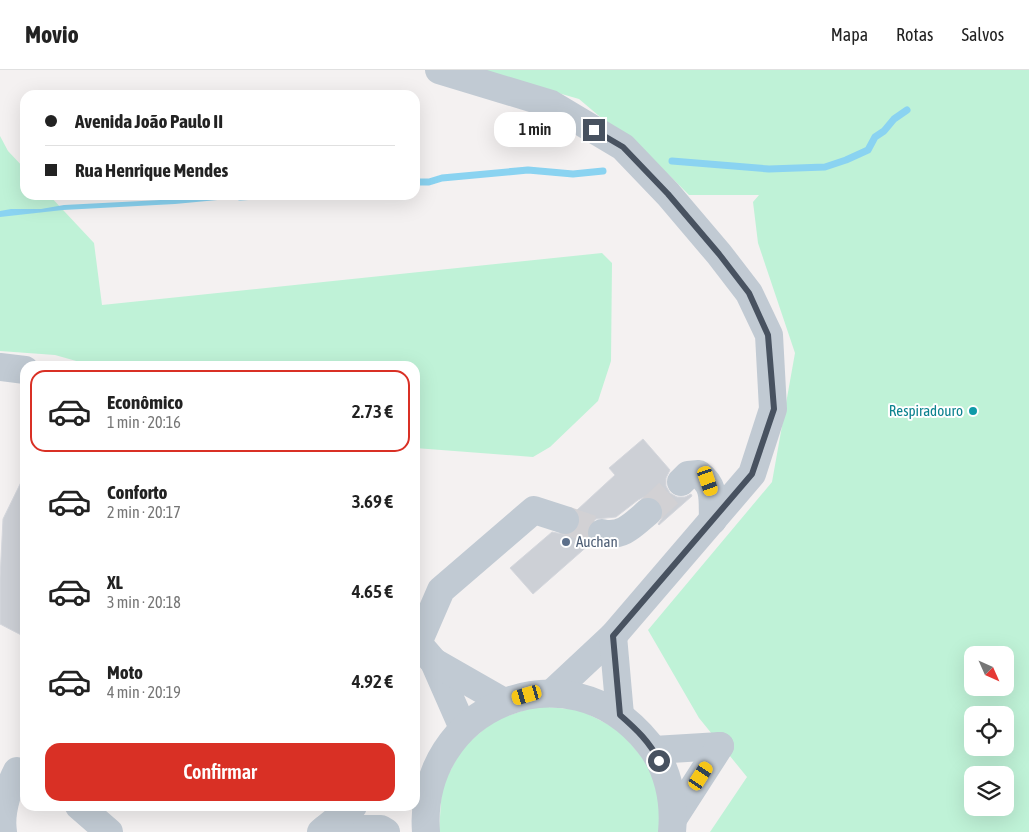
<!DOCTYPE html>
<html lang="pt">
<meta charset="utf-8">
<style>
body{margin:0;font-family:"Asap Condensed",sans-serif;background:#f2f2f2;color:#222;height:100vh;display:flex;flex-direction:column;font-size:19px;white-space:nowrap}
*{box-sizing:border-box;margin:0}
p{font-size:16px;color:#767676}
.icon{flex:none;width:28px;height:28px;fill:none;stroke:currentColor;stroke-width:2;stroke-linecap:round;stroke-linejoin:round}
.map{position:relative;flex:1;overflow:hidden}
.sheet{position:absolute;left:20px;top:291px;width:400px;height:450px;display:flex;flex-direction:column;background:#fff;border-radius:15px;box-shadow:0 5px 20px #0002}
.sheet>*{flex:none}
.guide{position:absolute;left:20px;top:20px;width:400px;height:110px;border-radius:15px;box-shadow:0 5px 20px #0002;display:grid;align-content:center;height:110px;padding:0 25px;background:#fff}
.needle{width:32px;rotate:135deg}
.tools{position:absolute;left:964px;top:576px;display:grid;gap:10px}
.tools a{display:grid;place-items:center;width:50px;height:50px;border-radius:10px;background:#fff;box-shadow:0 5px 20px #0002;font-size:25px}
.end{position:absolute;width:22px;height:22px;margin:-11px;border:6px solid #485260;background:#fff;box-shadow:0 0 0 2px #fff}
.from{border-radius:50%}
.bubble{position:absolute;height:35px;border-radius:15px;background:#fff;box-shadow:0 5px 20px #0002;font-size:16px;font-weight:600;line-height:35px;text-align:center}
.car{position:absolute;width:15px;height:30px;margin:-15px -8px;border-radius:6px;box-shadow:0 0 4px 1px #0007;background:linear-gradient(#f5c518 24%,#345 0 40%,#f5c518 0 76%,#345 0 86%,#f5c518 0)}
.guide b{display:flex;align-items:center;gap:18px;height:48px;font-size:19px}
.guide b+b{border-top:1px solid #e0e0e0}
.guide i{width:12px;height:12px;background:#222}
ul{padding:9px 0 0;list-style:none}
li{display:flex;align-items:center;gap:15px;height:82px;margin:0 10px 8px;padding:0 15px;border:2px solid transparent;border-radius:15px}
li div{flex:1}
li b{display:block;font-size:19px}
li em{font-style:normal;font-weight:600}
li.on{border-color:#d93025}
li>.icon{width:45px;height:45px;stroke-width:1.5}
.action{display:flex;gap:10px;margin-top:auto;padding:10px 25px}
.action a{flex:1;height:58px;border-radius:15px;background:#d93025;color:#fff;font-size:20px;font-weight:600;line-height:58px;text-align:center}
header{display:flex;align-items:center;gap:30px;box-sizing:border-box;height:70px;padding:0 25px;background:#fff;border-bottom:1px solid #e0e0e0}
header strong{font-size:24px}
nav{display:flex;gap:28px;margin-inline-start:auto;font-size:18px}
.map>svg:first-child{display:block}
.green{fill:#bff2d7;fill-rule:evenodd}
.water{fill:#8ad3f1}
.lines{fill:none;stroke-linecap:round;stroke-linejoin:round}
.stream{stroke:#8ad3f1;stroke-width:7}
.building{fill:#cdd0d6;stroke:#d5d7dd}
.minor-tunnel{stroke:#d2d1d4;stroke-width:28;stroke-dasharray:28 14;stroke-linecap:butt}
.minor{stroke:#c1cad3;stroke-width:28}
.route{stroke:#485260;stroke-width:6}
.culture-dot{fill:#0f9aa8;stroke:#fff;stroke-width:2}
.service-dot{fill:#5c6f8a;stroke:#fff;stroke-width:2}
.labels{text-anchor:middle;stroke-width:4;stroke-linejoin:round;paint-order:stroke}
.culture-label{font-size:15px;fill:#0d838f;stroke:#fff;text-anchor:end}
.service-label{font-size:15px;fill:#4e5e75;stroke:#fff;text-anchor:start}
</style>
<header>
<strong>Movio</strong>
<nav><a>Mapa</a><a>Rotas</a><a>Salvos</a></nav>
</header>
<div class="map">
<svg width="1029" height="762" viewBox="0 0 1029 762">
<rect width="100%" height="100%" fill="#f4f1f1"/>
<!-- green -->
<g class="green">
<path d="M478,0H1029V762H710L747,707L699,648L648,560L772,412L795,283L758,173L753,132L759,125H689L670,106L579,29ZM972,585H1005V618H972ZM972,645H1005V678H972ZM972,705H1005V738H972Z"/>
<path d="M0,66L8,81L25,99V125H49L94,173L102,235L602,183L612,193L611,291L598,331L550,377L533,387L415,378V296H94L55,285L0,281Z"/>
<path d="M537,636L580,640L619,660L647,693L656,713L660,735L659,762H439L442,717L462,678L495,650Z"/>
</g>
<!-- water -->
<path class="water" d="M221,125L249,127L175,134L63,140L0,147V141L11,139H41L64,135L180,129Z"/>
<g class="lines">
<!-- stream -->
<g class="stream">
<path d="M672,91L769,99L825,97L846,90L868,80L875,67L884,61L894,49L907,40"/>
<path d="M415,112H429L442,108L528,100L573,104L603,101"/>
<path d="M240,127L270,125"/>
</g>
</g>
<!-- building -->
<g class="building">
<path d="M643,369L670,400L666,408V416L670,423L677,427H685L691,424L692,426L659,455L658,454L663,447V438L659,431L653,427H644L638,430L616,447L596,449L589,454L587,460V468L591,473L533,524L510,498L552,462L568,465L576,461L580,454V447L577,440L615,405L609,398Z"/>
<path d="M25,404V567L0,554V508L3,449Z"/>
</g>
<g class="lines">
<!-- minor-tunnel -->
<g class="minor-tunnel">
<path d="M648,442L681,412"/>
<path d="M565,450L602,463"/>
</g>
<!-- minor -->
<g class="minor">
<path d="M439,0L551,34L623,77L668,124L719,184L749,223L769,265L773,339L752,404L613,566L552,623"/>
<path d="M0,297L25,300"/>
<path d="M681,412L688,405L699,404C716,417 712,430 713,450"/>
<path d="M602,463C622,468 634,454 648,442"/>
<path d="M613,566L620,645"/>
<path d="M415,570L434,592L463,658"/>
<path d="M418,573L441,520L534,440L565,450"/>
<path d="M434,592L504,632"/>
<path d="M654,680L720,676"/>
<path d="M79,736L109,762"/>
<path d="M673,749L720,676"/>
<path d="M325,759H381L386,762"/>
<path d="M3,762C0,742 8,719 17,701"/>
<path d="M321,762L353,736"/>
<path d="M426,762C417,636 568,573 648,673C668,697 675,731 672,762"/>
</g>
</g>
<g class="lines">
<!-- route -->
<path class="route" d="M594,60L623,77L668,124L719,184L749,223L768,265L774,339L752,404L613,566L620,645C636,659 650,672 659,691"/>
</g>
<!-- markers -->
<circle class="culture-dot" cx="973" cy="341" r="5"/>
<circle class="service-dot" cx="566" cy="472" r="5"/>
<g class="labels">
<!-- culture labels -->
<g class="culture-label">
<text x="963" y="346">Respiradouro</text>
</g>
<!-- service labels -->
<g class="service-label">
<text x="576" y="477">Auchan</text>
</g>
</g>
</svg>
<div class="tools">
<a><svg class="needle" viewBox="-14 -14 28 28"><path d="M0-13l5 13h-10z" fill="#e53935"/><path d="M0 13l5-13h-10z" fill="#767676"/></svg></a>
<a><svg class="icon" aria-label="locate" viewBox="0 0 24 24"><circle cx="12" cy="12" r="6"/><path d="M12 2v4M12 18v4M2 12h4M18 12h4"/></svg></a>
<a><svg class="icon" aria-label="layers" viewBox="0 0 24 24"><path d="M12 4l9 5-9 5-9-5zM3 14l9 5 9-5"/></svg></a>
</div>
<i class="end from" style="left:659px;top:691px"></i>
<i class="end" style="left:594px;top:60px"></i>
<div class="bubble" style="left:494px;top:42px;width:82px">1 min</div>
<i class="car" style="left:708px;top:411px;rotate:161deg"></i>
<i class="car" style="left:527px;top:625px;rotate:254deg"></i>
<i class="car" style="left:701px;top:706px;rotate:33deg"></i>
<div class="guide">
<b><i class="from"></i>Avenida João Paulo II</b>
<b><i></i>Rua Henrique Mendes</b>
</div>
<section class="sheet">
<ul>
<li class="on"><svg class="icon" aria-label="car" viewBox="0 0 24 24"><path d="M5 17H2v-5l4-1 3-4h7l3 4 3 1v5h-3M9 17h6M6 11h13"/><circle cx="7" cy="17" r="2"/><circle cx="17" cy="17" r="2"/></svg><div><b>Econômico</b><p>1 min · 20:16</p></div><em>2.73 €</em></li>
<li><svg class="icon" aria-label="car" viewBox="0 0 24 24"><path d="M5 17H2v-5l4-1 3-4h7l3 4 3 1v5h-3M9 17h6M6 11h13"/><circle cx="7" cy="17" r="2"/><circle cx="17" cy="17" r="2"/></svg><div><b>Conforto</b><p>2 min · 20:17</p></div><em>3.69 €</em></li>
<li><svg class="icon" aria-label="car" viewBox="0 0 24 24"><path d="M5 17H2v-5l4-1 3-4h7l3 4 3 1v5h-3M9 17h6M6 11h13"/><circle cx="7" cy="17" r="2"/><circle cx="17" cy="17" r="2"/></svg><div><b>XL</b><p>3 min · 20:18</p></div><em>4.65 €</em></li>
<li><svg class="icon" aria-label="car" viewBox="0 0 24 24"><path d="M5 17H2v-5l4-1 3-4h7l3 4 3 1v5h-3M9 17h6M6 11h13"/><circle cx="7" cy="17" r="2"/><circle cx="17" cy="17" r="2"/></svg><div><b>Moto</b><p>4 min · 20:19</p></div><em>4.92 €</em></li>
</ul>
<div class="action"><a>Confirmar</a></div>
</section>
</div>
